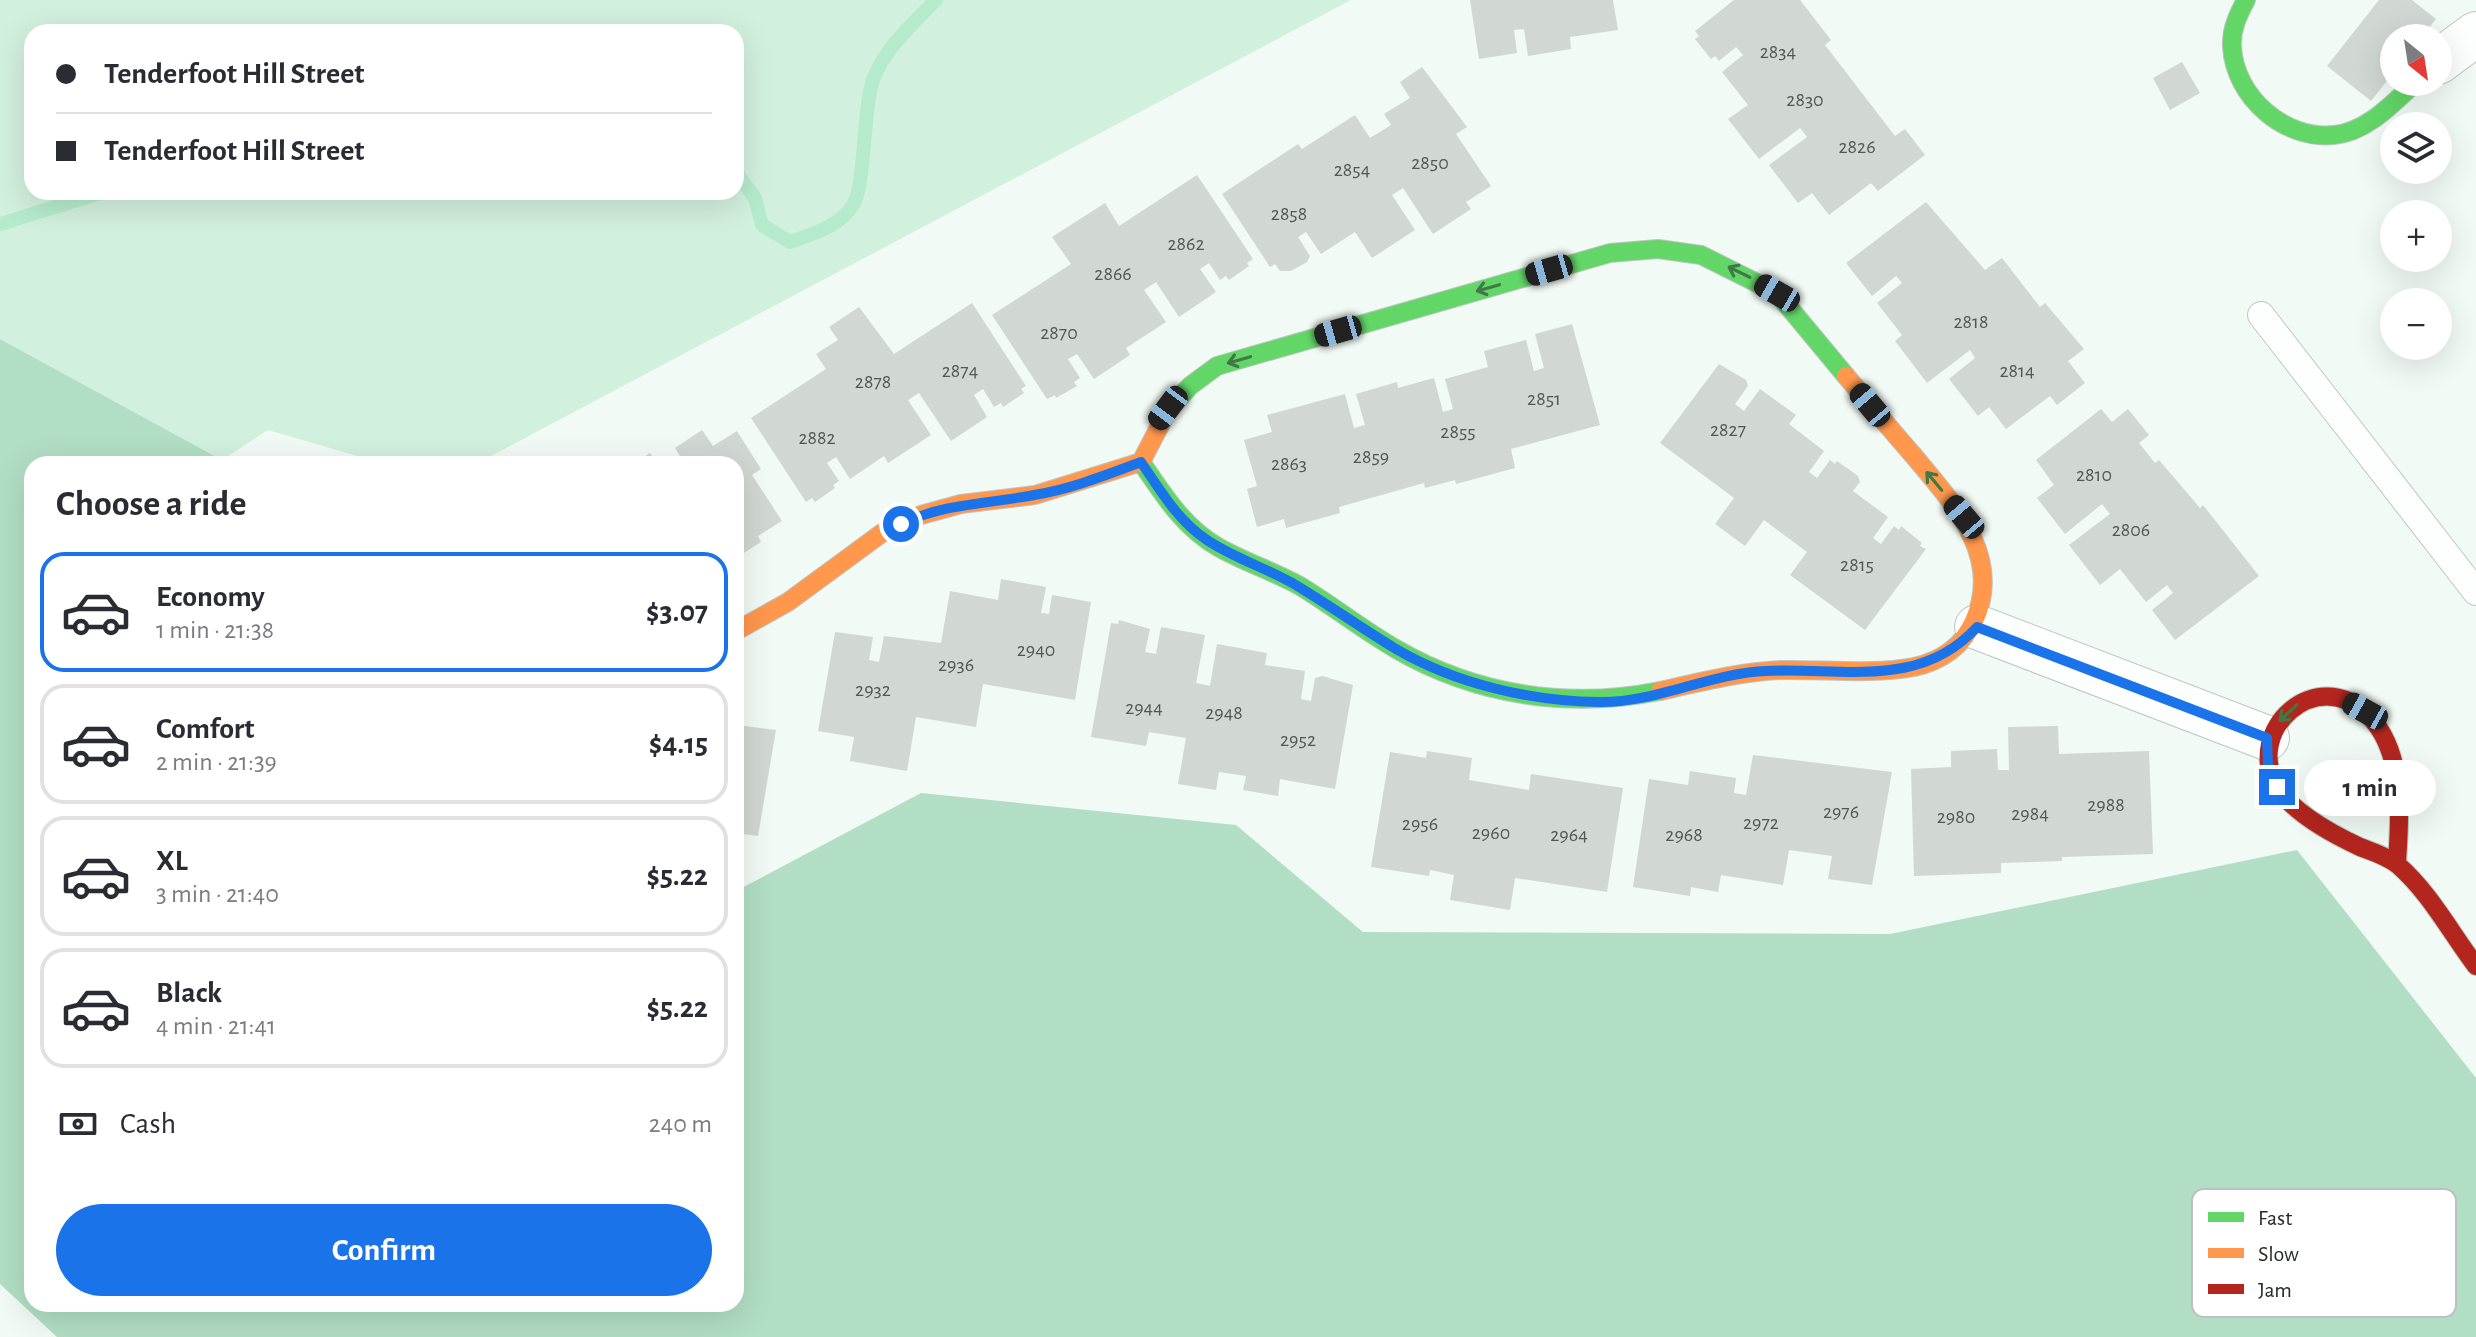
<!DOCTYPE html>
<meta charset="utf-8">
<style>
body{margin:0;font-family:"Alegreya Sans",sans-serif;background:#f7f7f7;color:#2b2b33;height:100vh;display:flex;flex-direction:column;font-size:30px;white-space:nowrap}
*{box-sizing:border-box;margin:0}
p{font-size:26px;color:#7c7c81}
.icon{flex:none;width:44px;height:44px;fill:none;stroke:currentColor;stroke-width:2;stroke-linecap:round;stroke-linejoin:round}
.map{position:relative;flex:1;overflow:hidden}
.side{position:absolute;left:24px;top:456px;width:720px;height:856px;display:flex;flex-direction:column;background:#fff;border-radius:24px;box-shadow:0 8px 32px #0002}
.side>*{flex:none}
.banner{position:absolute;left:24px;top:24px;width:720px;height:176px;border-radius:24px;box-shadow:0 8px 32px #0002;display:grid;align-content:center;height:176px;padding:0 32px;background:#fff}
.needle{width:52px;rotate:150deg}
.controls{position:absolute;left:2380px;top:24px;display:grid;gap:16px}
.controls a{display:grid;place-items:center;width:72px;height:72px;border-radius:50%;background:#fff;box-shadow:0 8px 32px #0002;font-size:40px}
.end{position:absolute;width:36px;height:36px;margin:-18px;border:10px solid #1a73e8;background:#fff;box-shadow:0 0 0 4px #fff}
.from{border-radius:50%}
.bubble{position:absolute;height:56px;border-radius:28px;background:#fff;box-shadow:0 8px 32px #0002;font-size:26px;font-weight:700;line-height:56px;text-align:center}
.car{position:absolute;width:24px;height:48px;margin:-24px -12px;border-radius:10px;box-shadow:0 0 6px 2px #0007;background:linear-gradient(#222 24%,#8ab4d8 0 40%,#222 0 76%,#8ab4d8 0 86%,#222 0)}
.banner b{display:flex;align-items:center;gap:28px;height:76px;font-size:30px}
.banner b+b{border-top:2px solid #e1e1e2}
.banner i{width:20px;height:20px;background:#2b2b33}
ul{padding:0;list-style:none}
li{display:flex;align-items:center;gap:24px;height:120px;margin:0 16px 12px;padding:0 16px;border:4px solid #e1e1e2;border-radius:24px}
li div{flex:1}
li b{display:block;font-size:30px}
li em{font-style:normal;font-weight:700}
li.selected{border-color:#1a73e8}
li>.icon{width:72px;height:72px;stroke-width:1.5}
h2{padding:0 32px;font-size:36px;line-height:96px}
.pay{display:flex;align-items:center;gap:20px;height:88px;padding:0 32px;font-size:30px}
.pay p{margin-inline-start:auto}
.button{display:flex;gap:16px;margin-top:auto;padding:16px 32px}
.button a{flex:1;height:92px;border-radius:48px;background:#1a73e8;color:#fff;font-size:32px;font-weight:700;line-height:92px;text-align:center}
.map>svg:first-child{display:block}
.green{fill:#d2f0de;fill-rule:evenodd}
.forest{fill:#b2dec5}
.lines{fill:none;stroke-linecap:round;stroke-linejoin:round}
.stream{stroke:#b5ebcc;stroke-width:14}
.building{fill:#d1d7d3}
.lane-casing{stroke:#bfc6c2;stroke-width:28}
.street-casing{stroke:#bfc6c2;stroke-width:46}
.fast-casing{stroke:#bfc6c2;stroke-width:20}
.slow-casing{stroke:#bfc6c2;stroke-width:20}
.jam-casing{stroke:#bfc6c2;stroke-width:20}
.lane{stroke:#fdfefe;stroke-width:26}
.street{stroke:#fdfefe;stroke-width:44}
.fast{stroke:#63d668;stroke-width:18}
.slow{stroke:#ff974d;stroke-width:18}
.jam{stroke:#b3261e;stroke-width:18}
.oneway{stroke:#417845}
.route{stroke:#1a73e8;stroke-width:10}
.labels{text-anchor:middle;stroke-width:6;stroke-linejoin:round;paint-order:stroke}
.number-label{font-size:20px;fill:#515753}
.key{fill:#fff;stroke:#bec0be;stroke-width:2}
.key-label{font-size:22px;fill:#262c28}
</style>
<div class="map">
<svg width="2476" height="1337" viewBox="0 0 2476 1337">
<rect width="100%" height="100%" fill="#f2faf5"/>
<!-- green -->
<path class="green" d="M0,0H1351L476,464H385L268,430L222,460L0,339ZM32,32H736V192H32Z"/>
<!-- forest -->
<path class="forest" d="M0,339L222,460L221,464H32V1304H736V891L921,793L1236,825L1363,932L1890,934L2297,850L2476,1078V1337H57L0,1284Z"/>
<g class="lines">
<!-- stream -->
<g class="stream">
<path d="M736,172L755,198L762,225L790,242C812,234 839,227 853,205C865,187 863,113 872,83C882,51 913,23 936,0"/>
<path d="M0,224L103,192"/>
</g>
</g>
<!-- building -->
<g class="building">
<path d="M1470,0H1613L1618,30L1570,37L1571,49L1528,56L1524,29L1514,30L1517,53L1479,59Z"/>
<path d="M1734,0H1800L1831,40L1825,45L1895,136L1905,129L1925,155L1878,191L1871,183L1829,215L1812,193L1798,203L1769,165L1807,137L1800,128L1759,159L1728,119L1748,105L1722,72L1743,55L1736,47L1719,61L1715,56L1711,59L1695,39L1699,36L1695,31Z"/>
<path d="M2379,0H2412L2436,19L2421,38H2394V72L2371,101L2327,66Z"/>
<path d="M2182,62L2200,93L2170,110L2153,78Z"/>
<path d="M1422,67L1467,127L1456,134L1491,186L1466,202L1471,209L1433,234L1403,188L1392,195L1415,230L1372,258L1355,232L1321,254L1306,232L1298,237L1310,256L1307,262L1291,271H1280L1275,264L1270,267L1222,194L1298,144L1302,149L1355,115L1370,138L1391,125L1384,114L1410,98L1400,82Z"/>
<path d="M1197,175L1253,259L1247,263L1249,266L1229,280L1226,276L1220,280L1209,263L1200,269L1216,292L1179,317L1156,282L1144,290L1166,322L1126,348L1130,355L1094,379L1077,354L1068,359L1080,378L1074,382L1077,386L1056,398L1055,395L1047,399L992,315L1071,264L1052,237L1105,203L1119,226Z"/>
<path d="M1926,202L1985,270L2002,258L2040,307L2045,303L2084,349L2068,361L2085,383L2057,405L2050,396L2006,429L1989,407L1978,416L1949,379L1975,358L1970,350L1927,383L1895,341L1902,335L1877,303L1902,283L1896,276L1872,296L1846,263Z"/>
<path d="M972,303L1026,386L1021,389L1024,393L1003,407L1001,403L994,407L983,389L974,395L987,417L951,441L919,393L908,400L931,435L888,463L884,456L850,479L836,457L827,463L839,481L833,485L835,488L815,502L812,498L806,502L751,418L826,369L816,354L838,340L829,327L859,307L894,354Z"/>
<path d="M1572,324L1600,425L1511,449L1515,468L1456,484L1455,480L1425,488L1424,483L1339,507L1340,513L1286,528L1284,519L1257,527L1247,489L1257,486L1244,440L1272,432L1267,415L1345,394L1354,428L1365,425L1356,394L1397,382L1398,388L1434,378L1443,412L1453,409L1445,379L1488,367L1484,351L1526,340L1534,371L1544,368L1535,334Z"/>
<path d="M1719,364L1746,380L1748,386L1735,404L1744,411L1760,389L1796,415L1789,424L1824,451L1809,472L1817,478L1830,460L1835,464L1837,461L1858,476L1860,482L1853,491L1888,517L1873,538L1881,544L1894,526L1899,530L1901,526L1922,543L1920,546L1926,549L1865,630L1790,575L1807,552L1764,520L1745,546L1715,524L1734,498L1660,443Z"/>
<path d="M2101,409L2112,422L2128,409L2149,435L2139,443L2155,463L2159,460L2200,508L2203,505L2259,576L2175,640L2152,610L2173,593L2167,585L2146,602L2120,569L2100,585L2069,545L2110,514L2102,504L2065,534L2037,498L2054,485L2036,460Z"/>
<path d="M702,430L713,446L737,431L761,469L752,475L782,521L758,536L761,542L736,558V464H671L681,458L675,448Z"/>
<path d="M650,453L657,464H633Z"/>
<path d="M1001,579L1046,587L1041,613L1049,614L1052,595L1091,602L1075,700L983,684L976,727L916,717L907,771L850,761L854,737L818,731L835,632L873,637L869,660L879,662L884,636L941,643L950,591L998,600Z"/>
<path d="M1119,620L1150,629L1145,652L1156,654L1161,627L1205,635L1196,683L1210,686L1217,644L1267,653L1265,665L1305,671L1301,699L1311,701L1315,678L1322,676L1353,685L1335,789L1280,779L1278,796L1243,790L1246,776L1219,772L1216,790L1178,784L1186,738L1149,732L1146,746L1091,737L1111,623L1118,624Z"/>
<path d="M737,725L776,730L758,836L736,833Z"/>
<path d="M2058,726L2059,754L2149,751L2153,854L2062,857V861L2001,863V873L1914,876L1911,769L1951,767V751L1997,749L1998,770H2009L2008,727Z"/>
<path d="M1427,751L1472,758L1469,780L1529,790L1531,774L1623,788L1607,892L1515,878L1510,910L1450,900L1454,875L1430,870L1429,876L1371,867L1390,752L1426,758Z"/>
<path d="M1753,755L1892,772L1872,885L1828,879L1832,856L1789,850L1783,885L1721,875L1718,892L1691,887L1690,896L1633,887L1649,779L1688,785L1690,771L1736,778L1734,793L1746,795Z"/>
</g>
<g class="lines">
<!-- lane casing -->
<g class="lane-casing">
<path id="lane" d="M2261,315L2476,592"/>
</g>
<!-- street casing -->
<g class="street-casing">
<g id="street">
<path d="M2438,62L2476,34"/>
<path d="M1977,627L2267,738"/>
</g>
</g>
<!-- fast casing -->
<g class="fast-casing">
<g id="fast">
<path d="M2246,0C2238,15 2231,29 2232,47C2235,97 2284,140 2334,135C2367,132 2393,103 2416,82"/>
<path d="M1168,410L1190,386L1217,366L1610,253L1658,249L1701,255L1777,293L1846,376"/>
<path d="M1141,462C1163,494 1183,527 1218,547C1244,562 1273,571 1300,586C1333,606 1363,630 1396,649C1477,696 1569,709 1660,691"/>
</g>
</g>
<!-- slow casing -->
<g class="slow-casing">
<g id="slow">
<path d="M736,631L788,602L882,533L921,515L961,504L1035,495L1141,462L1168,410"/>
<path d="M1660,691C1700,682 1740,672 1780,670C1825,669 1870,675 1914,667C1941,661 1963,646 1974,621C2004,556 1952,502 1913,455C1890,429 1868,402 1846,376"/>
</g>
</g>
<!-- jam casing -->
<g class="jam-casing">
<path id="jam" d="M2397,863C2400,815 2405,749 2366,713C2316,666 2244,729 2277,787C2294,814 2332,834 2360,847C2373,852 2387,856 2398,865C2430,893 2451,933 2476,966"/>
</g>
<!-- lane -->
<use href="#lane" class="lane"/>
<!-- street -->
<use href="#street" class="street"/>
<!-- fast -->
<use href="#fast" class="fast"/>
<!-- slow -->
<use href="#slow" class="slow"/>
<!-- jam -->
<use href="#jam" class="jam"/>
</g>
<!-- one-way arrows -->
<defs><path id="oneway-shaft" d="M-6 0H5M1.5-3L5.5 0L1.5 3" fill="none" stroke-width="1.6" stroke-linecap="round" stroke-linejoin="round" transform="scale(2)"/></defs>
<g class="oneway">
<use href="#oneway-shaft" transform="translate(1739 272) rotate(-154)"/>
<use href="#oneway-shaft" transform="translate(1488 288) rotate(164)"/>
<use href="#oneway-shaft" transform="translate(1239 360) rotate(164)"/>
<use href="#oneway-shaft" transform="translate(1934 481) rotate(-130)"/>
<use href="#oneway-shaft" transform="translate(2288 713) rotate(137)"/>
</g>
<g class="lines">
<!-- route -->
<path class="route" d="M901,524C945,503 988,504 1034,495C1071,489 1106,475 1141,462C1160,490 1178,521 1207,540C1235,559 1270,569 1299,587C1332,607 1363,629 1396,649C1456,684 1530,701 1599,702C1656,703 1710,673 1766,671C1842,667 1920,690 1977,627L2267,738L2268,767L2277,787"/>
</g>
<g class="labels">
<!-- number labels -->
<g class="number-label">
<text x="1778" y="58">2834</text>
<text x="1805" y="106">2830</text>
<text x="1857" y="153">2826</text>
<text x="1430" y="169">2850</text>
<text x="1352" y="176">2854</text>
<text x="1289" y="220">2858</text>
<text x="1186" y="250">2862</text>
<text x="1113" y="280">2866</text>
<text x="1971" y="328">2818</text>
<text x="1059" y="339">2870</text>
<text x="960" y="377">2874</text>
<text x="2017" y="377">2814</text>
<text x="873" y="388">2878</text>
<text x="1544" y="405">2851</text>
<text x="1728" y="436">2827</text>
<text x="1458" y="438">2855</text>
<text x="817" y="444">2882</text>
<text x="1371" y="463">2859</text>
<text x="1289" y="470">2863</text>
<text x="2094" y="481">2810</text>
<text x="2131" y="536">2806</text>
<text x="1857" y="571">2815</text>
<text x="1036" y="656">2940</text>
<text x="956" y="671">2936</text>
<text x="873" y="696">2932</text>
<text x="1144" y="714">2944</text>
<text x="1224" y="719">2948</text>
<text x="1298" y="746">2952</text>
<text x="2106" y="811">2988</text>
<text x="1841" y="818">2976</text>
<text x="2030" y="820">2984</text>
<text x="1956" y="823">2980</text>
<text x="1761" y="829">2972</text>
<text x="1420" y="830">2956</text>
<text x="1491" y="839">2960</text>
<text x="1569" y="841">2964</text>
<text x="1684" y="841">2968</text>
</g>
</g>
<!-- legend -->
<rect x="2192" y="1189" width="264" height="128" rx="12" class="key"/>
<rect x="2208" y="1212" width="36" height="10" fill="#63d668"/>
<rect x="2208" y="1248" width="36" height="10" fill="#ff974d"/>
<rect x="2208" y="1284" width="36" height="10" fill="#b3261e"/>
<g class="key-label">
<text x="2258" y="1225">Fast</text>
<text x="2258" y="1261">Slow</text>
<text x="2258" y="1297">Jam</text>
</g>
</svg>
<div class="controls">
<a><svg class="needle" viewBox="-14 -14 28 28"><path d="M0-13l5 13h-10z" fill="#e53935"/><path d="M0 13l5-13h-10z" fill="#7c7c81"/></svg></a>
<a><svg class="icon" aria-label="layers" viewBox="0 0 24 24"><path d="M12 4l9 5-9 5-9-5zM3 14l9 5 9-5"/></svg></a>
<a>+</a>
<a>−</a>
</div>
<i class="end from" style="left:901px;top:524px"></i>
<i class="end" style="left:2277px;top:787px"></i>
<div class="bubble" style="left:2304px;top:760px;width:132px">1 min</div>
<i class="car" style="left:1549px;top:270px;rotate:254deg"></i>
<i class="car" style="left:1777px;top:293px;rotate:300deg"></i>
<i class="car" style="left:1338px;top:331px;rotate:254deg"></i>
<i class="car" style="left:1870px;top:405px;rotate:320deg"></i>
<i class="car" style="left:1168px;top:408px;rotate:217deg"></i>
<i class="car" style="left:1964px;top:517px;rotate:320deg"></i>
<i class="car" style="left:2365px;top:711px;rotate:299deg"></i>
<div class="banner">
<b><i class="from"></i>Tenderfoot Hill Street</b>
<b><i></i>Tenderfoot Hill Street</b>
</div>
<section class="side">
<h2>Choose a ride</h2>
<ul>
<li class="selected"><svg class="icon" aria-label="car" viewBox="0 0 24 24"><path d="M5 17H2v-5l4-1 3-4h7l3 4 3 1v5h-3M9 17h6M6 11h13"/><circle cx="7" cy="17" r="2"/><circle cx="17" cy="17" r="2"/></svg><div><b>Economy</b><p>1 min · 21:38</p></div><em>$3.07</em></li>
<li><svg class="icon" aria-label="car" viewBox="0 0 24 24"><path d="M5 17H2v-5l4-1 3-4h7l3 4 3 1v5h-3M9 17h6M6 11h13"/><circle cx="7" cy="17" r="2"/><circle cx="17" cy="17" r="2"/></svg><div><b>Comfort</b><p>2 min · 21:39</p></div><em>$4.15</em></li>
<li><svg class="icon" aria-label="car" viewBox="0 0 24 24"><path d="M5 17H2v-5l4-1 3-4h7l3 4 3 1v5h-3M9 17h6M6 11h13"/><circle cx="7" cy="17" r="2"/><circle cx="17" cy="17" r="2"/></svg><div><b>XL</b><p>3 min · 21:40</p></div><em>$5.22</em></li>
<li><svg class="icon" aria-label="car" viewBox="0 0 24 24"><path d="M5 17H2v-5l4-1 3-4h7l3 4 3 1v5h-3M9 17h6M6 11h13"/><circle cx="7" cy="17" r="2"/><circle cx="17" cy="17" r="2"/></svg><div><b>Black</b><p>4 min · 21:41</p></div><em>$5.22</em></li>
</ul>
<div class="pay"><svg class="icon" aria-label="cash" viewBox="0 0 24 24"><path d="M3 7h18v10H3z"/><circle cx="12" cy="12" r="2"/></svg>Cash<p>240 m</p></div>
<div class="button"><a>Confirm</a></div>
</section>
</div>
